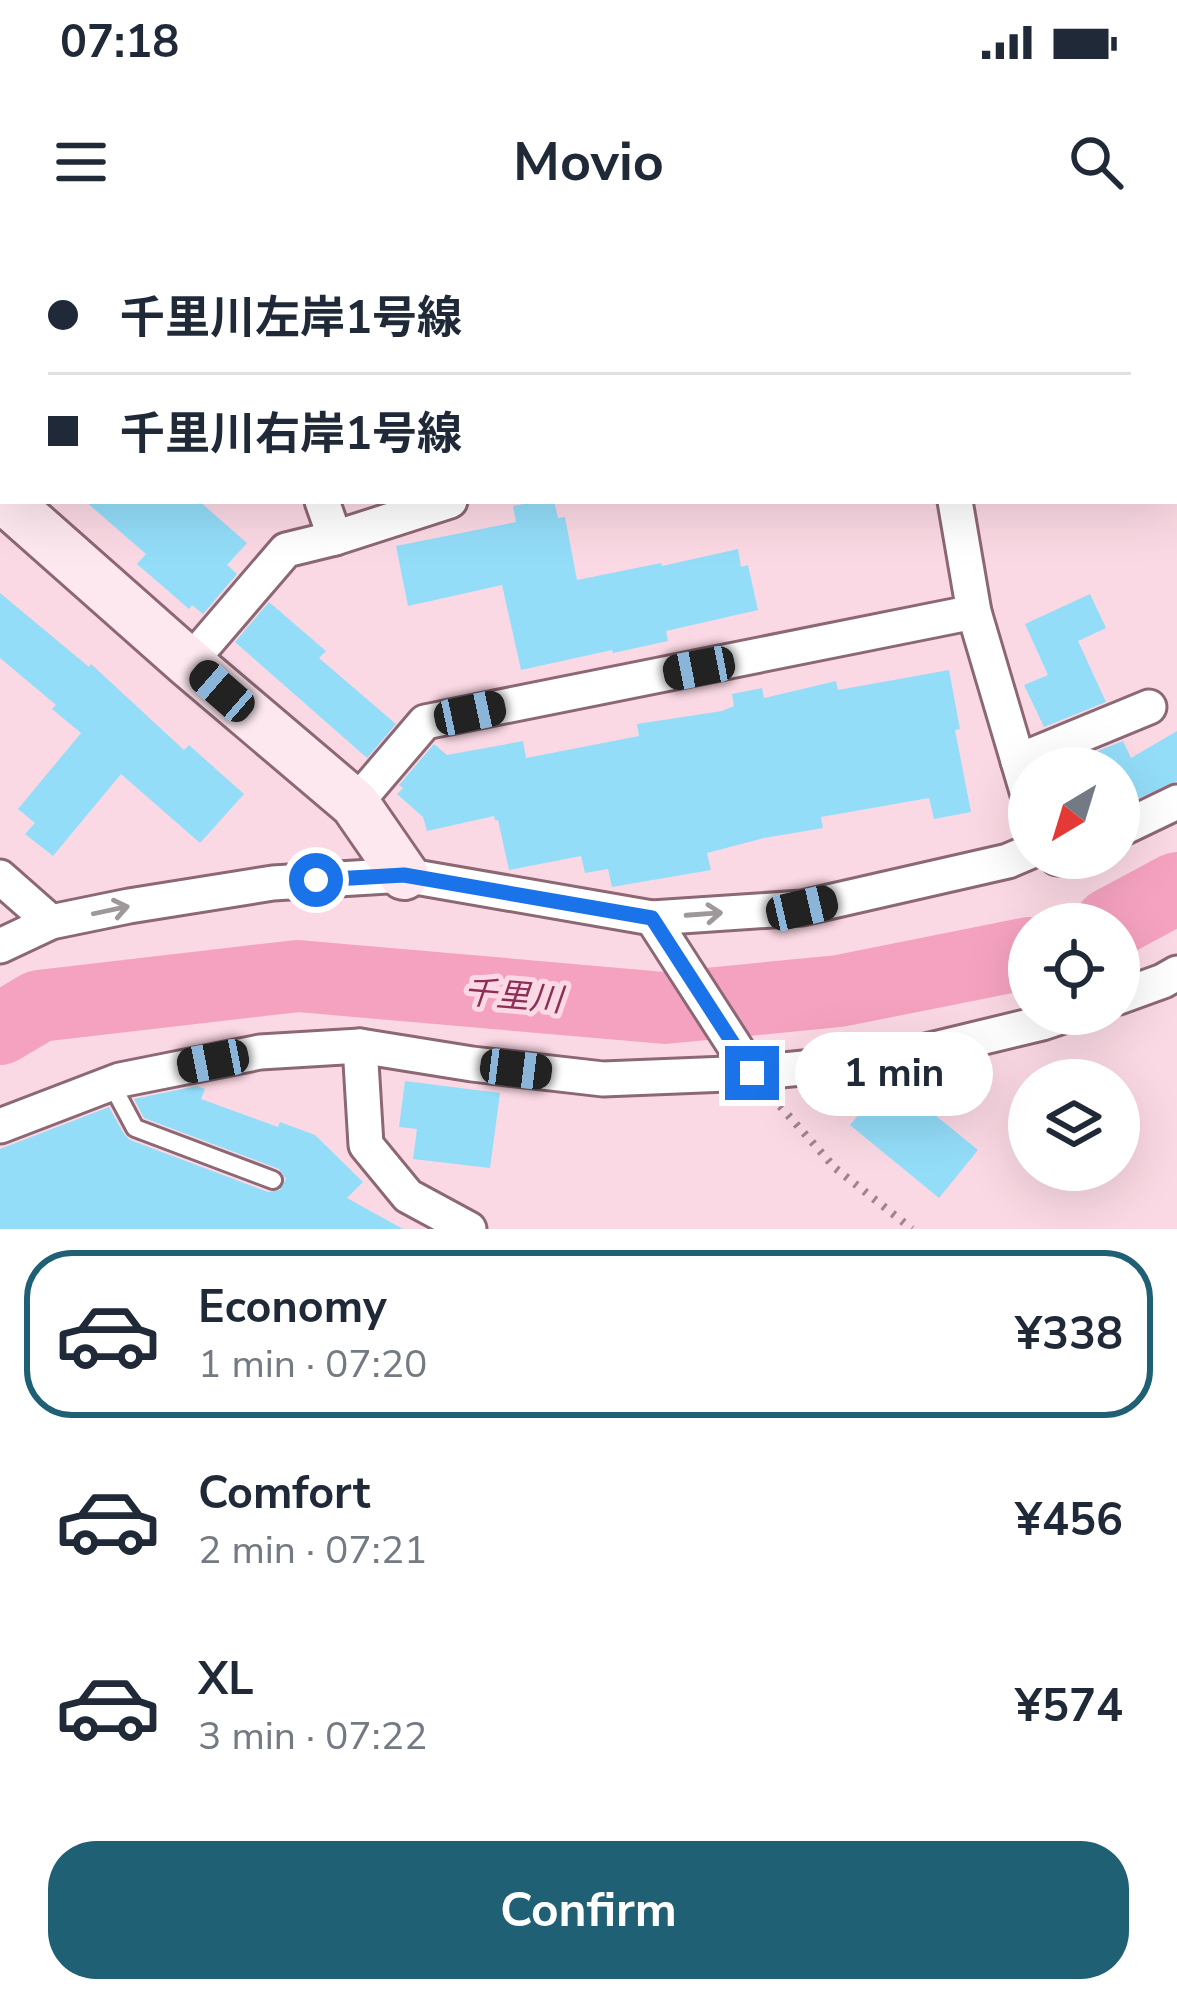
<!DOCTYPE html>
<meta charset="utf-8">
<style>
body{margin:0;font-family:"Nunito Sans","Noto Sans JP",sans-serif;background:#f6f6f7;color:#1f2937;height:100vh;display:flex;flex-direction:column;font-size:45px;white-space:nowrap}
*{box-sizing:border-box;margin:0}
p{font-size:39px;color:#747a83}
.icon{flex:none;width:66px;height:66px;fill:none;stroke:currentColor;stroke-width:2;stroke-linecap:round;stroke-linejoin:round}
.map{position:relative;height:989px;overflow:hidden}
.sheet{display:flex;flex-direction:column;background:#fff;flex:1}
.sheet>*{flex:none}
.banner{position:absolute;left:0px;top:0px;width:1179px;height:264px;box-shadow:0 12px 48px #0002;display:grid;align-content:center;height:264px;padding:0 48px;background:#fff}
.needle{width:78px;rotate:218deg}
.fabs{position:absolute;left:1008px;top:507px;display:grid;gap:24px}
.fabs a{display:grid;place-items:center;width:132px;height:132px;border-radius:50%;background:#fff;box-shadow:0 12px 48px #0002;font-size:60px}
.end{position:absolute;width:54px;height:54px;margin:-27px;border:15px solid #1a73e8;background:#fff;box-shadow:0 0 0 6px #fff}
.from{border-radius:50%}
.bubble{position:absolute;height:84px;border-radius:42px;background:#fff;box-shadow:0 12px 48px #0002;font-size:39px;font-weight:700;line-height:84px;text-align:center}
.car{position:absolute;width:36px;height:72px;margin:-36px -18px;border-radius:15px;box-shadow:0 0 9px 3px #0007;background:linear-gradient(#222 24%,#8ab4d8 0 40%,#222 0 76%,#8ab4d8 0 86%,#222 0)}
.banner b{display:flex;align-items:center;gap:42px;height:114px;font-size:45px}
.banner b+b{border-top:3px solid #e0e1e3}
.banner i{width:30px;height:30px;background:#1f2937}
ul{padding:21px 0 0;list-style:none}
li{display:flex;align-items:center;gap:36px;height:168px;margin:0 24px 18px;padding:0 24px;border:6px solid transparent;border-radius:48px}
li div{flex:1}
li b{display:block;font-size:45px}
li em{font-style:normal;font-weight:700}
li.on{border-color:#206075}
li>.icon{width:108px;height:108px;stroke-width:1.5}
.button{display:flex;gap:24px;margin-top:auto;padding:24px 48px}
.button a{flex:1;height:138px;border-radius:48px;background:#206075;color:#fff;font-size:48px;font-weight:700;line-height:138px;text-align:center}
.status{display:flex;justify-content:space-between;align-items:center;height:84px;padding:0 60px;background:#fff;direction:ltr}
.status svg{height:33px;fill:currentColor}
header{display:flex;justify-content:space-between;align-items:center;height:156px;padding:0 48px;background:#fff;font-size:54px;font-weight:700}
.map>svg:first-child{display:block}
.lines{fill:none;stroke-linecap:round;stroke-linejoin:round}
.river{stroke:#f5a2c0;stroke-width:72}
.building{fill:#93ddf9}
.lane-casing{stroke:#8c6874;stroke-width:22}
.street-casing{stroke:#8c6874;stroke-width:39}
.secondary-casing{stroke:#8c6874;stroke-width:54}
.path{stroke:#9e858d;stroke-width:8;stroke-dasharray:3 9;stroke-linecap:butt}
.lane{stroke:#fff;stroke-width:16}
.street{stroke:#fff;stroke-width:33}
.secondary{stroke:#fde8ef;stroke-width:48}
.oneway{stroke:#9f989b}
.route{stroke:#1a73e8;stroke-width:15}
.labels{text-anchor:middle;stroke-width:10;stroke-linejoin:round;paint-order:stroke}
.water-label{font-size:33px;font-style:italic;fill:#8c2e58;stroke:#fbd9e4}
</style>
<div class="status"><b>07:18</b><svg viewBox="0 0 49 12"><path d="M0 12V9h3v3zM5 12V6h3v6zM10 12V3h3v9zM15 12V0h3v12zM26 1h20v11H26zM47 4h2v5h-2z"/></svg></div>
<header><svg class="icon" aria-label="menu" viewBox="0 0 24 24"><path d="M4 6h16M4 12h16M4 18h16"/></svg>Movio<svg class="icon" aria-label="search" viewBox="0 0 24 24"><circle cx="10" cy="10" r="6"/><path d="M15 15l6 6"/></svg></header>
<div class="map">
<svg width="1177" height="989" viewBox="0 0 1177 989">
<rect width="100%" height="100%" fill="#fbd9e4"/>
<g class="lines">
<!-- river -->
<g class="river">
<path d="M1110,684L1177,648"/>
<path d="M0,789L39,766L298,736L665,768L839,751L1029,713"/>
</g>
</g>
<!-- building -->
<g class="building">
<path d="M85,261H199L247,303L227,325L237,334L203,374L192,365L189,369L137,324L146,314Z"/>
<path d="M538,261H554L558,278L565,277L577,340L661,323L662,326L738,309L741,327L748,325L758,370L666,391L668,401L613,413L612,410L521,430L502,345L408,366L396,306L516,282L513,266Z"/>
<path d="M0,353L89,427L91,424L184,510L189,505L244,554L200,603L121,534L53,616L25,594L35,583L18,569L81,493L52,469L56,465L0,418Z"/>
<path d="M1090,354L1106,388L1078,401L1106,462L1044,487L1024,445L1048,435L1025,384Z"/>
<path d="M269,362L326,411L319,418L396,484L367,518L235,402Z"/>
<path d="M949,430L960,489L955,490L971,572L934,579L929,558L821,577L823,588L764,598L707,613L711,630L612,647L608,629L585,633L581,616L509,630L498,580H495L494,576L427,591L423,577L397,554L403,548L399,545L434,504L447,515L523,501L526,518L639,496L637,484L722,471L734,466L732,454L762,448L764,458L836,441L838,450Z"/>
<path d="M1177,491V541L1119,567V528L1060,526L1123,501L1131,518Z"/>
<path d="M892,840L978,910L939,958L850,885L887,841Z"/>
<path d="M405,841L500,853L490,928L413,919L417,889L399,887Z"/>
<path d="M197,846L205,849L201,859L278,887L280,882L315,895L363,942L347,958L403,989H0V909L109,867L124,894L130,900L268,952L280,950L286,939L279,929L144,878L134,859Z"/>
</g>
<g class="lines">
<!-- lane casing -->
<g class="lane-casing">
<path id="lane" d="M111,843L135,888L273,940"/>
</g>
<!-- street casing -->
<g class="street-casing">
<g id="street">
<path d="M332,0L336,3"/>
<path d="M605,0L608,3"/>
<path d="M668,0L672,3"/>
<path d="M106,3L109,0"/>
<path d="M1110,3L1115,0"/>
<path d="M322,261L335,298"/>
<path d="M955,261L974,372L1029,558"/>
<path d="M189,423L286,310L335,298L450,261"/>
<path d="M1018,521L1149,467"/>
<path d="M355,564L425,482L974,372"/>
<path d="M1119,590L1177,562"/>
<path d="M1057,618H1061"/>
<path d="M0,637L51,682"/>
<path d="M652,678L752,833"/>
<path d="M0,706L51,682L129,666L273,643L404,635L652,678L802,668L1008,621L1029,612"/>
<path d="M1119,757L1163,741L1177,733"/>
<path d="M360,806L366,905L408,956L469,989"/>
<path d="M0,886L120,840L260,812L360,806L472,824L603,839L752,833L893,819L1042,783L1069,774"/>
</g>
</g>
<!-- secondary casing -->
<g class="secondary-casing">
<path id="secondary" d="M6,261L189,423L355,564L404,635"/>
</g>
<!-- path -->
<path class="path" d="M780,866L835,928L912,989"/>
<!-- lane -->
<use href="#lane" class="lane"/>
<!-- street -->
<use href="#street" class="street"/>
<!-- secondary -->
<use href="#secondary" class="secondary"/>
</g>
<!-- one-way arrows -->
<defs><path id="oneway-shaft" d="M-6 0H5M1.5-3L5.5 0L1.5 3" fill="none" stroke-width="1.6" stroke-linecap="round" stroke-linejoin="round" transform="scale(3)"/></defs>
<g class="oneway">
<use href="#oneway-shaft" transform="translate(111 670) rotate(-12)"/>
<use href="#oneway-shaft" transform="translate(704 674) rotate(-4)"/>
</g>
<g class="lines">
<!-- route -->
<path class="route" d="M316,640L404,635L652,678L752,833"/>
</g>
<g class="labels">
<!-- water labels -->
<g class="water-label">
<text transform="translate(513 755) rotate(5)" y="12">千里川</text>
</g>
</g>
</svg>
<div class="fabs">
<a><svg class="needle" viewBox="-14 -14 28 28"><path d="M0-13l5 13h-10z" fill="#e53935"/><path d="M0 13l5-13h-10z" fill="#747a83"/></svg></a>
<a><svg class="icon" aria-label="locate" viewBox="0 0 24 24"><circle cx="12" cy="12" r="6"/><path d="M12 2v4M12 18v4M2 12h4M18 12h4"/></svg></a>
<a><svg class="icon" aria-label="layers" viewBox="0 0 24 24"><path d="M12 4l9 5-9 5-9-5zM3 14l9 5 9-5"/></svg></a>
</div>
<i class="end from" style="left:316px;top:640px"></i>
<i class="end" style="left:752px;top:833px"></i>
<div class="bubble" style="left:795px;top:792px;width:198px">1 min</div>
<i class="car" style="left:699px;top:428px;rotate:259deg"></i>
<i class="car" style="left:222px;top:451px;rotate:311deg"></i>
<i class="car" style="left:470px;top:473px;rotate:78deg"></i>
<i class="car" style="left:802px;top:668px;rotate:77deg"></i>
<i class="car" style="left:213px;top:821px;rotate:259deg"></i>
<i class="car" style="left:516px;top:829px;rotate:97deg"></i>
<div class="banner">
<b><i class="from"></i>千里川左岸1号線</b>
<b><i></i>千里川右岸1号線</b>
</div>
</div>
<section class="sheet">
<ul>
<li class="on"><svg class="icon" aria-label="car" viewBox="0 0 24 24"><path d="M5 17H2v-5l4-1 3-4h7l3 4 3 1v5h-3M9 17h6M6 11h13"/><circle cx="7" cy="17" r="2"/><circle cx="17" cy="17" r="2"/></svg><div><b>Economy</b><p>1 min · 07:20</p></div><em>¥338</em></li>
<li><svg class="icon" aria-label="car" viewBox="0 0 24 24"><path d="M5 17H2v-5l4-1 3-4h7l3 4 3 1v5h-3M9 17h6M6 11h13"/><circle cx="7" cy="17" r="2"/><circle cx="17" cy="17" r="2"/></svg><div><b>Comfort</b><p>2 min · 07:21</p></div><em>¥456</em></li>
<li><svg class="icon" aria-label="car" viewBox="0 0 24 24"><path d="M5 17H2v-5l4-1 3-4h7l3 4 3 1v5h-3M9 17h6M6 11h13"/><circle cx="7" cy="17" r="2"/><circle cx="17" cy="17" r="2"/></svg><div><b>XL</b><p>3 min · 07:22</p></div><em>¥574</em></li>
</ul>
<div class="button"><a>Confirm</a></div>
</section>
